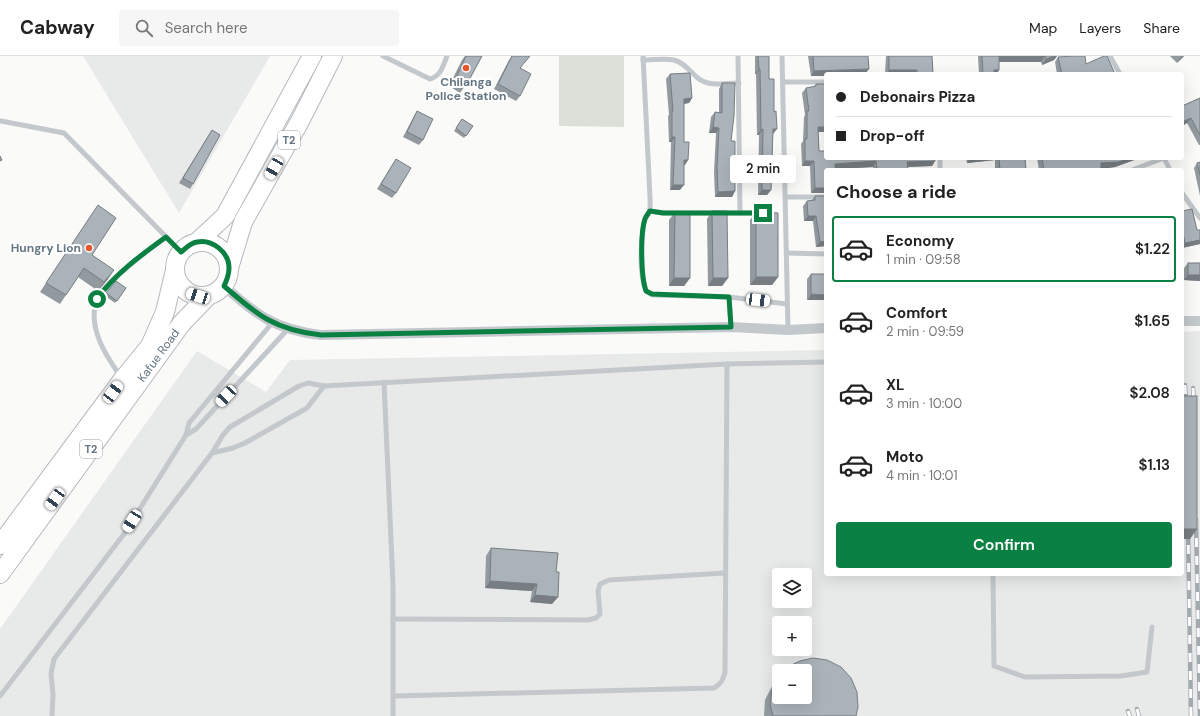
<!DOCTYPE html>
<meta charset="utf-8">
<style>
body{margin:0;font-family:"DM Sans",sans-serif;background:#f6f6f6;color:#222;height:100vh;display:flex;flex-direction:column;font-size:15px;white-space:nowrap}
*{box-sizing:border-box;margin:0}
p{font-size:13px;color:#767676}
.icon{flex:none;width:22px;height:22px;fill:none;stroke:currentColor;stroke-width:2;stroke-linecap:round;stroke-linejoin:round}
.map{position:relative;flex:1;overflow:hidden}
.details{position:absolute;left:824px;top:112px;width:360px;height:408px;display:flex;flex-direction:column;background:#fff;border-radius:4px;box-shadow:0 4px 16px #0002}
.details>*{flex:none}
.guide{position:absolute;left:824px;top:16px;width:360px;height:88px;border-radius:4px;box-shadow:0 4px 16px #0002;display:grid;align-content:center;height:88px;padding:0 12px;background:#fff}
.controls{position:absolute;left:772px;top:512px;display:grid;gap:8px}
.controls a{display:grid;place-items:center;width:40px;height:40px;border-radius:4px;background:#fff;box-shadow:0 4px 16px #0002;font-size:20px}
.end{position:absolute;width:18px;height:18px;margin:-9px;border:5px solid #0b8043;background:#fff;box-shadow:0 0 0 2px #fff}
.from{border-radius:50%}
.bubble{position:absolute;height:28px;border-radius:4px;background:#fff;box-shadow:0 4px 16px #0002;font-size:13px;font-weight:600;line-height:28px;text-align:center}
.car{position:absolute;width:12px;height:24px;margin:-12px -6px;border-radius:5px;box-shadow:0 0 3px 1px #0007;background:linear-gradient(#fff 24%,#345 0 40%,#fff 0 76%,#345 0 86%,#fff 0)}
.guide b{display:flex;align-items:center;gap:14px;height:38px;font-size:15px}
.guide b+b{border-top:1px solid #e0e0e0}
.guide i{width:10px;height:10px;background:#222}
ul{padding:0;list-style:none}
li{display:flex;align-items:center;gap:12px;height:66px;margin:0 8px 6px;padding:0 4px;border:2px solid transparent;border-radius:4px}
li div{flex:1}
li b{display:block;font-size:15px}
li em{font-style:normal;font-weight:600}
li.selected{border-color:#0b8043}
li>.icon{width:36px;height:36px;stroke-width:1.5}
h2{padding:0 12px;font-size:18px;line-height:48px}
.action{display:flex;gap:8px;margin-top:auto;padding:8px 12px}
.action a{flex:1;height:46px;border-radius:4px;background:#0b8043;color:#fff;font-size:16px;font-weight:600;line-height:46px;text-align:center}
header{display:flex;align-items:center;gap:24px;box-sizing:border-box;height:56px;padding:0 20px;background:#fff;border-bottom:1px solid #e0e0e0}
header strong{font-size:19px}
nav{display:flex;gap:22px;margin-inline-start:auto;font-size:14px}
.search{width:280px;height:36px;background:#f6f6f6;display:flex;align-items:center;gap:10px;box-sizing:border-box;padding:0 14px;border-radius:4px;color:#767676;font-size:15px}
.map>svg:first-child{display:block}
.built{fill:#e8e9e9;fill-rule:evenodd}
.green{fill:#dadfd7}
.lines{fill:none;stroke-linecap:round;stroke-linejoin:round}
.highway-casing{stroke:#b4b9bd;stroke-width:20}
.lane{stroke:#c3c8cc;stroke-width:5}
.street{stroke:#c3c8cc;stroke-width:10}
.highway{stroke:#fff;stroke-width:18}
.rail-casing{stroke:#a2aab0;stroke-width:4.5}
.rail{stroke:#fff;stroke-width:3;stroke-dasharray:9;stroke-linecap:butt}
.wall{fill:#929a9f}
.shaded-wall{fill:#777d82}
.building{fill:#aab3b9;stroke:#777d82}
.route{stroke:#0b8043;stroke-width:5}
.poi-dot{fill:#e4572e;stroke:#fff;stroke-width:1.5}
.labels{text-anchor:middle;stroke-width:4;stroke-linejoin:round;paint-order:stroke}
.shield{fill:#fff;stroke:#939fa8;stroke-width:1}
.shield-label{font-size:11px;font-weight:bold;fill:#657683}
.poi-label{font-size:12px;font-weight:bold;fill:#657683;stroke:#fff}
.street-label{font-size:12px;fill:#657683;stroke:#fff}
</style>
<header>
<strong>Cabway</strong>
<div class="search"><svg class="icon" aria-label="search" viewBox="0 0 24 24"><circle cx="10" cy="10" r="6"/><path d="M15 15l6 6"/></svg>Search here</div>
<nav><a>Map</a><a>Layers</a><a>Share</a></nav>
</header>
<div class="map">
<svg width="1200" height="660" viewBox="0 0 1200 660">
<rect width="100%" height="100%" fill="#fafaf8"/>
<!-- built -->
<g class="built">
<path d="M83,0H270L179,157Z"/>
<path d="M1200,275V660H0V573L197,295L266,336L290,304L826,294V518H1182V276ZM779,519H805V545H779ZM779,567H805V593H779ZM779,615H805V641H779Z"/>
</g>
<!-- green -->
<path class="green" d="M559,0H624V71L559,70Z"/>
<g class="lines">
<!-- highway casing -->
<g class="highway-casing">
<g id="highway">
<path d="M197,186L225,160L312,0"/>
<circle cx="202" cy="213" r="27"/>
<path d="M229,212L243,166L300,65L333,0"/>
<path d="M0,489L123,323L150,290L165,256L175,214"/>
<path id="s1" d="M0,518L182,267L208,240"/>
</g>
</g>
<!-- lane -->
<g class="lane">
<path d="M383,0L430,23C441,20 443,10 447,0"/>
<path d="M643,0L650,141C650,145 651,152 649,156C647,160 644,162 644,167C641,187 639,216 646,235L652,239L729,241L787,248"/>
<path d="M738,0L740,157"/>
<path d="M782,0L788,274"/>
<path d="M1110,0L1120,18"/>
<path d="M643,4C653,4 665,2 674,4C684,6 691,17 699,23C710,31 726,27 739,27"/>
<path d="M783,26H826"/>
<path d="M1,65L64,77L181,196"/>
<path d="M940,102V114"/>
<path d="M1164,102L1170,114"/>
<path d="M1132,114L1164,102"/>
<path d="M1182,137L1200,162"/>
<path d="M786,141H826"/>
<path d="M650,155L663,157H761"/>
<path d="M787,197L826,198"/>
<path d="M729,241L731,271"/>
<path d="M121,321C106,300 88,273 96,245C101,229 151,192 166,181"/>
<path d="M384,326L393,529V660"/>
<path d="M186,379L196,373L288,273"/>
<path d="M212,397L233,392L245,387L307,352L324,330"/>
<path d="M993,518L994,610L1025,621L1121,620L1147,616L1152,571"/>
<path d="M393,563L588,564L596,562L600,558L598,535L600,528L609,524L725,517"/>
<path d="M0,640L124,478L186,379L189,367L272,267"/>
<path d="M394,640L714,632C721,628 723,624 725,616L727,308"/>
<path d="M52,660L53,638L51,618L54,603L212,397L223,379L230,371L299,330L308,327L324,330L727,308L826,306"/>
</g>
<!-- street -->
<g class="street">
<path d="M224,230C256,259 276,274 321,279L731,271L788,274L826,272"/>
<path d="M1182,265H1200"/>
</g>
<!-- highway -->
<use href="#highway" class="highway"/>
<!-- rail casing -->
<g class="rail-casing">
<g id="rail">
<path d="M1185,329L1186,351"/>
<path d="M1193,332L1194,350"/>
<path d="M1196,464L1200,660"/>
<path d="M1188,471L1191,660"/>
<path d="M1137,653L1139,660"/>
<path d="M1128,655L1130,660"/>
</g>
</g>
<!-- rail -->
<use href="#rail" class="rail"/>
</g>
<!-- wall -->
<g class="wall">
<path d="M465,0H482L468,26L460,37L449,30L462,4Z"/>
<path d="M512,0L521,12L520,40L516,45L494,33L509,4Z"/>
<path d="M755,0H769V23L773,78L771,134L767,139H758L759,79H757L756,18H755Z"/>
<path d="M808,0H868L811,20Z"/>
<path d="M886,0H932L933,18H885Z"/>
<path d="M978,0H1057L1054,4L1042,9L1041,6H999L997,18H979Z"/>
<path d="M1170,0H1184L1177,7Z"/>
<path d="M1058,1L1086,8L1115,18H1057L1055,6Z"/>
<path d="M670,18L692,42L689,47L684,48V86L688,104L684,109L680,134H670L671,86H669L668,60L669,59L666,23Z"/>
<path d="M722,27L731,85L735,135L732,141H715L714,116L716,77H709L711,61L715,56H719V33Z"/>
<path d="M816,28H826V76H818L819,95L935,105L932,110L907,111L908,114H873V111L826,114V137H811L810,110H802L801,88L803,85L804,61L805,59L802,37L806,32L814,31Z"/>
<path d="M1200,42V89H1199L1187,67L1182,70V50Z"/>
<path d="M417,55L423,84L419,89L403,81L414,60Z"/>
<path d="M462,63L473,70L464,82L454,75Z"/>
<path d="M212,74L193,128L190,133L179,127Z"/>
<path d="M966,102H1025L1026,114H995V104L967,107Z"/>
<path d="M1037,102H1138L1137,103L1115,111L1101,113L1100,114H1039Z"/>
<path d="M396,103V137L392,142L377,133Z"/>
<path d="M1200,106V140L1194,112L1197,107Z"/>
<path d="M815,140H826V190L816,191L813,165H804L803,150L807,145L812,144Z"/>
<path d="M712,155L728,222L722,230H708L707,163Z"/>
<path d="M1182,155L1197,174H1200V188L1182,192Z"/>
<path d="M675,156L690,222L684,230H669V164Z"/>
<path d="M756,156L778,221L772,229H750V164Z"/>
<path d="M92,158V199L108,223L98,235L78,221L60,248L40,236Z"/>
<path d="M1188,207H1200V225L1184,224V212Z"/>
<path d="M811,218H826L807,244V223Z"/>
<path d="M126,232L115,247L104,239L106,237Z"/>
<path d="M491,492L558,541L552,548L530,546L532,535L485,532L486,500Z"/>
<path d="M779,620L856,660H764L765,644L771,632Z"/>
</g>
<!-- shaded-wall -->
<g class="shaded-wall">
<path d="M999,0H1045L1041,6H995Z"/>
<path d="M1055,0H1057L1054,4L1042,9L1046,3Z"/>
<path d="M1182,0H1184L1177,7L1181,1Z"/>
<path d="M759,13H760L756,18H755Z"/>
<path d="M869,13L865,18H826V20H811L814,15Z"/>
<path d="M889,14H917L914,18H887Z"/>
<path d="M994,14H999L997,18H991Z"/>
<path d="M692,42L689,47L681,48L684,43Z"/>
<path d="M1191,62L1187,67L1182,70V66Z"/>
<path d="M713,71L719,72L716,77H709Z"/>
<path d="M818,71H826V76H814Z"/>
<path d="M763,73L759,79H757L761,74Z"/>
<path d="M773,73H777L773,78Z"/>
<path d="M672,81H675L671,86H669Z"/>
<path d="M970,102H996L995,104L967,107Z"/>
<path d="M1129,102H1138L1137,103L1115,111L1101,113L1100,114H1096L1101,107Z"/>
<path d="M684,104H688L685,109H681Z"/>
<path d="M805,105H814L810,110H802Z"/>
<path d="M876,105L873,111L831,113L835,108Z"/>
<path d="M935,105L932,110L904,111L907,106Z"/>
<path d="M673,129H684L680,134H670Z"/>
<path d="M815,132H826V137H811Z"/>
<path d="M762,134H771L767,139H758Z"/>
<path d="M735,135L732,141H715L718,136Z"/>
<path d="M808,160H816L813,165H804Z"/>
<path d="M1200,184V188L1182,192L1185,187Z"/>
<path d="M826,185V190L816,191L820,186Z"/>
<path d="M114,214L108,223L98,235L104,226Z"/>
<path d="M1188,219H1200V225L1184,224Z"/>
<path d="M756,221H778L772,229H750Z"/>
<path d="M674,222H690L684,230H669Z"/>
<path d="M713,222H728L722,230H708Z"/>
<path d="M811,238L826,239V244H807Z"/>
<path d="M1182,473H1197L1190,483H1182Z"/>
<path d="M490,525L537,528L532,535L485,532Z"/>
<path d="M535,539L558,541L552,548L530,546Z"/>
</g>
<!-- building -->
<g class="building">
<path d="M466,0H482L468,26L457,20Z"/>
<path d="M512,0H530L520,12L531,18L520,40L498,28Z"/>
<path d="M758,0H769V23H774V56L776,55L777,73H773L771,134H762L763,73L761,74L760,13H759Z"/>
<path d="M813,0H868L869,13L814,15Z"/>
<path d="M889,0H932L933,18H917V14H889Z"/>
<path d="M982,0H1055L1046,3L1045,0H999V14H994V18H983Z"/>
<path d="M1073,0H1085L1086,8L1104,0H1107L1115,18H1065V17L1062,18L1058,1Z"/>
<path d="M690,17L692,42L684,43V86H689L688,104H684V129H673L675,81H672V55H673L670,18Z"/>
<path d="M722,27H735L734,60L731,85H735V135L718,136L717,111L719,72L713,71L715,56L722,57Z"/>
<path d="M816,28H826V71H818L819,95H826V102H935V105L907,106L908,114H877L876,105L835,108V114H826V132H815L814,105H805V83H807V55H809L806,32L816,30Z"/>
<path d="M1200,42V79L1191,62L1182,66V50Z"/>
<path d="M417,55L433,63L423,84L407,76Z"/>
<path d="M462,63L473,70L466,80L456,72Z"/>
<path d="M212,74L220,79L193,128L183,122Z"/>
<path d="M0,100L2,104L0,105Z"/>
<path d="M999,102H1025L1026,114H1000Z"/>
<path d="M1042,102H1129L1119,106L1101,107V112L1096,114H1044Z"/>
<path d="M396,103L411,112L396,137L381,128Z"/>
<path d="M1200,106V119L1197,107Z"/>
<path d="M815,140H826V185L820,186L816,160H808L807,145L815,144Z"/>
<path d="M98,149L116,162L92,199L114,214L104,226L84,212L66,239L46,227Z"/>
<path d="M1192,153L1197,174H1200V184L1185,187L1182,172V155Z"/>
<path d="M712,155H727L728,222H713Z"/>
<path d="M675,156H690V222H674Z"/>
<path d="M756,156L778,157V221H756Z"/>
<rect x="1188" y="207" width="12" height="12"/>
<path d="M811,218H826V239L811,238Z"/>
<path d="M116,225L126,232L117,245L106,237Z"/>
<rect x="1182" y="340" width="15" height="133"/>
<path d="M491,492L558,497L556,516H559L558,541L535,539L537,528L490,525Z"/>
<path d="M813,602L827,604L841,611L851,622L857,636L858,651L856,660H773L770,648L772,634L778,621L779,620V641H805V615H784L787,611L800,605Z"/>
</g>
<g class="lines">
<!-- route -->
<path class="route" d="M97,243C115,218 141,199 166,181L181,196C186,192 190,187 197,186C212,183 229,196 229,212C229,219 227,224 224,230C257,259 275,274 321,279L731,271L729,241L652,238L646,235C641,221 640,177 645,163C646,160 648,158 650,155L663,157H763"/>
</g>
<!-- markers -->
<g class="poi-dot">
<circle cx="466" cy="12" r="4"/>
<circle cx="89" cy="192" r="4"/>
</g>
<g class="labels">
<!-- shield labels -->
<g class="shield">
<rect x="278" y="75" width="22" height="18" rx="3"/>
<rect x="80" y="384" width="22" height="18" rx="3"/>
</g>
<g class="shield-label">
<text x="289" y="88">T2</text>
<text x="91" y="397">T2</text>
</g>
<!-- poi labels -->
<g class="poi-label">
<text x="466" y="30">Chilanga<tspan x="466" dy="14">Police Station</tspan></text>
<text x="81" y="196" text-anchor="end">Hungry Lion</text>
</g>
<!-- street labels -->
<g class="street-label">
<text dy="4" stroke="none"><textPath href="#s1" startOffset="270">Kafue Road</textPath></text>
</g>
</g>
</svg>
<div class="controls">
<a><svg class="icon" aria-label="layers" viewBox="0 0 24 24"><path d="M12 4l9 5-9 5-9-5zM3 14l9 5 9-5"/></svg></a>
<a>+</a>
<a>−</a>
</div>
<i class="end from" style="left:97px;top:243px"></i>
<i class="end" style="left:763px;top:157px"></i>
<div class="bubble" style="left:730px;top:99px;width:66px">2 min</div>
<i class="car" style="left:274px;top:112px;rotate:210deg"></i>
<i class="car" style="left:198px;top:240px;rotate:288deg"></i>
<i class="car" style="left:758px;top:244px;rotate:97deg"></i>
<i class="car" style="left:113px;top:336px;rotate:37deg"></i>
<i class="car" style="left:226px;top:340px;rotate:223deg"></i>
<i class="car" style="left:55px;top:443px;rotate:216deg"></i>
<i class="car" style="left:132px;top:465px;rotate:212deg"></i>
<div class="guide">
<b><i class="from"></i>Debonairs Pizza</b>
<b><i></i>Drop-off</b>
</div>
<section class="details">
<h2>Choose a ride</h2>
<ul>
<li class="selected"><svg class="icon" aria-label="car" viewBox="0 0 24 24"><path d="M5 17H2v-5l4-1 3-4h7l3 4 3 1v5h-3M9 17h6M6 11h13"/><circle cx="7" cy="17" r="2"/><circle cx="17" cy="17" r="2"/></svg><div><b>Economy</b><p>1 min · 09:58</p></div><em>$1.22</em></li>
<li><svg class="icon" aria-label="car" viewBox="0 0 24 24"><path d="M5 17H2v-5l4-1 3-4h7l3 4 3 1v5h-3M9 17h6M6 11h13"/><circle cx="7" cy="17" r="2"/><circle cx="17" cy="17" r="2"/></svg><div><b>Comfort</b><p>2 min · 09:59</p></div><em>$1.65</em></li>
<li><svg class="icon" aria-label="car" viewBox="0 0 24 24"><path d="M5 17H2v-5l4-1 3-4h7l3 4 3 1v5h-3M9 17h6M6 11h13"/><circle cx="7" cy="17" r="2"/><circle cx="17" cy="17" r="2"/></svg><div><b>XL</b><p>3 min · 10:00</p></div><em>$2.08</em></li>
<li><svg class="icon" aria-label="car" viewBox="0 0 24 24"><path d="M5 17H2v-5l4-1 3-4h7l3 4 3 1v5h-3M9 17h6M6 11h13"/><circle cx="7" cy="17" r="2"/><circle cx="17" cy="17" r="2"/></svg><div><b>Moto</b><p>4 min · 10:01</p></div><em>$1.13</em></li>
</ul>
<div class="action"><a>Confirm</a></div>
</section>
</div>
